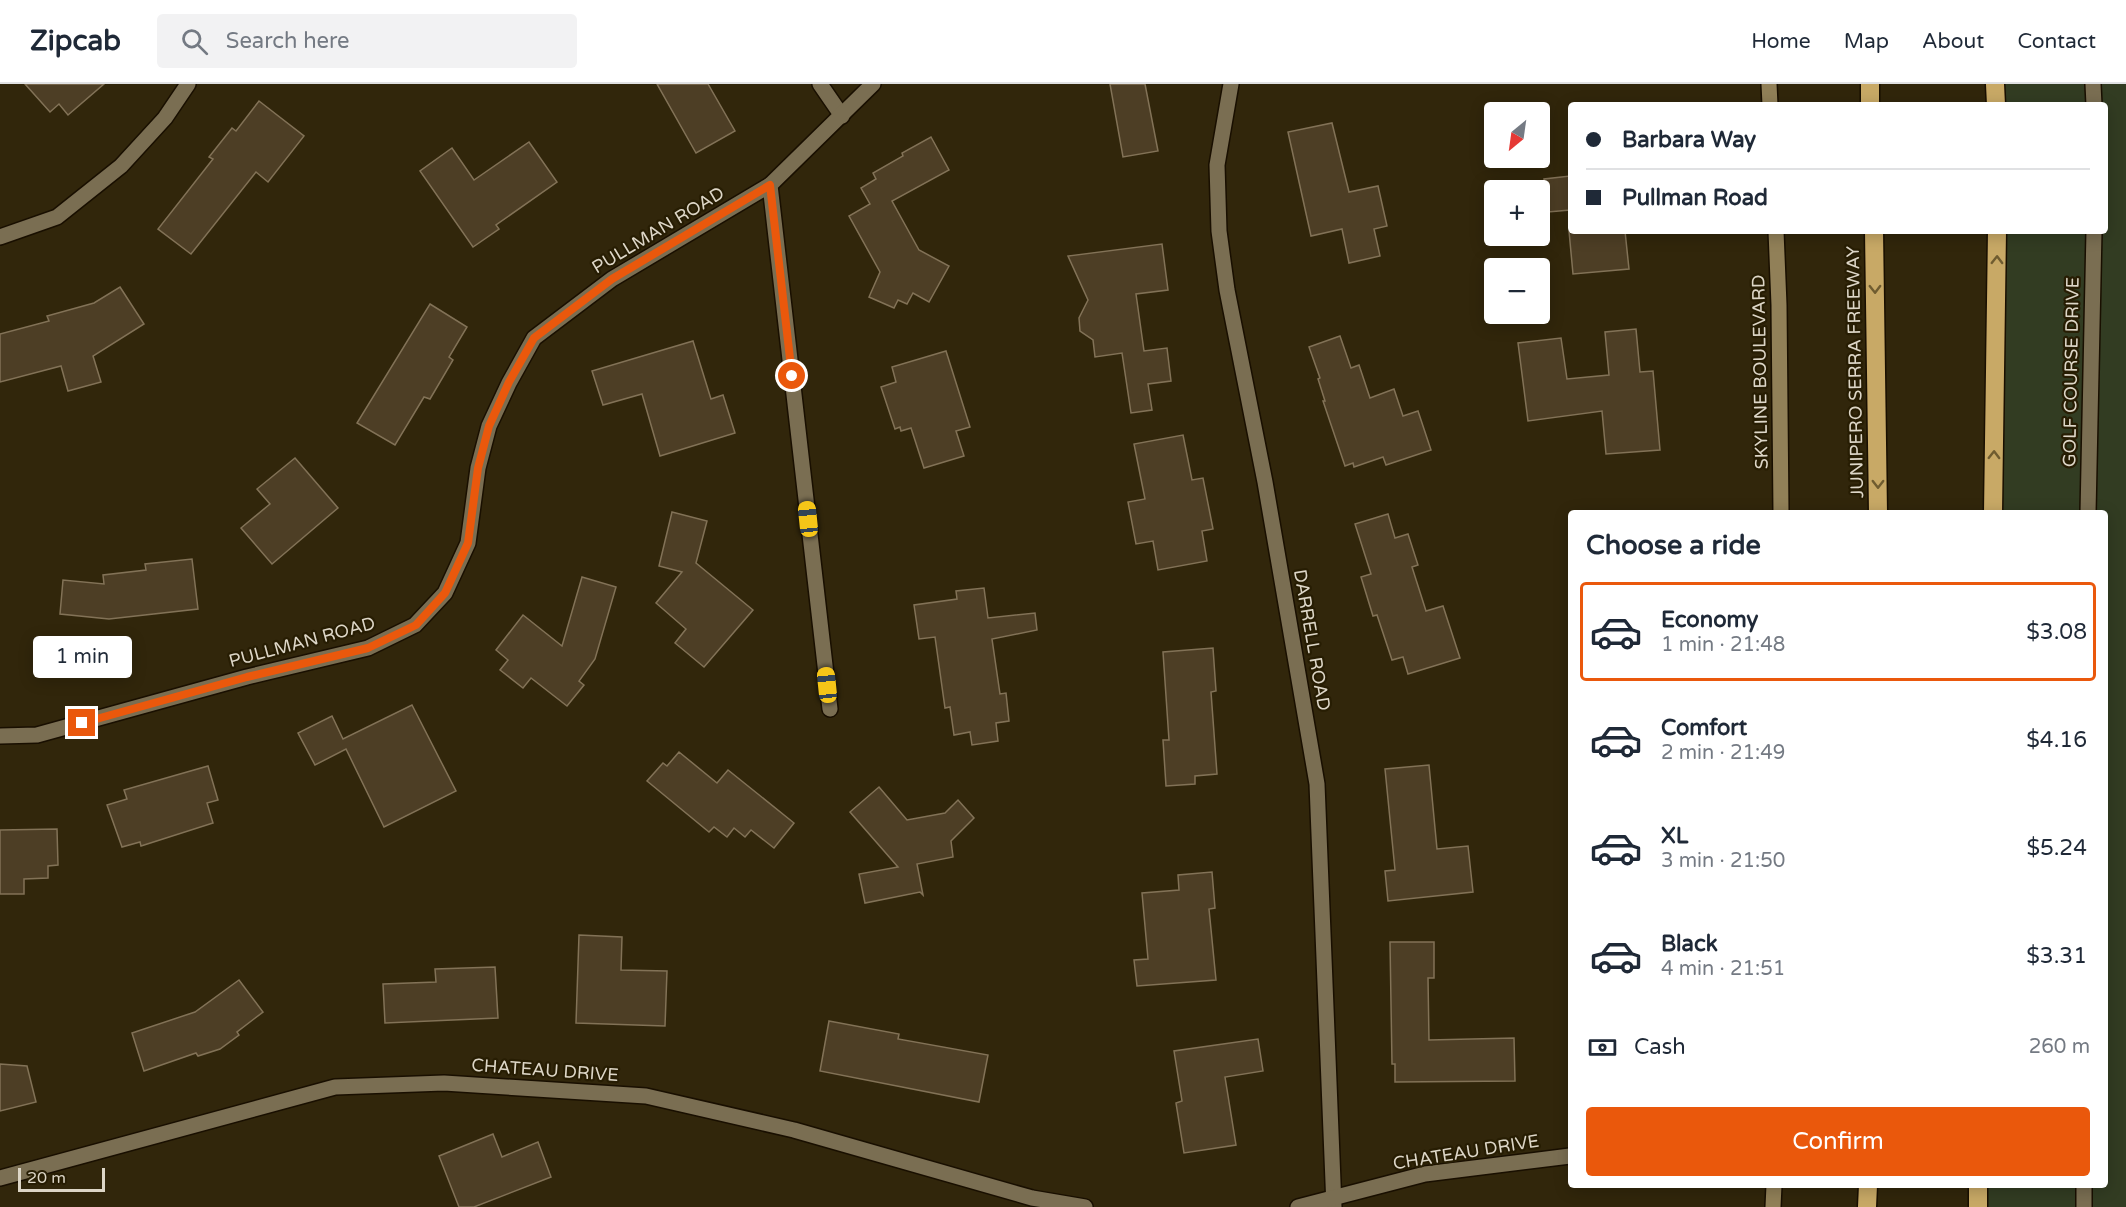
<!DOCTYPE html>
<meta charset="utf-8">
<style>
body{margin:0;font-family:"Varela Round",sans-serif;background:#f2f2f3;color:#1f2937;height:100vh;display:flex;flex-direction:column;font-size:22px;white-space:nowrap}
*{box-sizing:border-box;margin:0}
p{font-size:20px;color:#747a83}
.icon{flex:none;width:33px;height:33px;fill:none;stroke:currentColor;stroke-width:2;stroke-linecap:round;stroke-linejoin:round}
.map{position:relative;flex:1;overflow:hidden}
.details{position:absolute;left:1568px;top:426px;width:540px;height:678px;display:flex;flex-direction:column;background:#fff;border-radius:6px;box-shadow:0 3px 15px #0003}
.details>*{flex:none}
.top-card{position:absolute;left:1568px;top:18px;width:540px;height:132px;border-radius:6px;box-shadow:0 3px 15px #0003;display:grid;align-content:center;height:132px;padding:0 18px;background:#fff}
.needle{width:39px;rotate:209deg}
.buttons{position:absolute;left:1484px;top:18px;display:grid;gap:12px}
.buttons a{display:grid;place-items:center;width:66px;height:66px;border-radius:6px;background:#fff;box-shadow:0 3px 15px #0003;font-size:30px}
.scale{position:absolute;left:18px;bottom:15px;width:87px;box-sizing:border-box;padding-left:6px;border:3px solid #ddd6c7;border-top:0;font-size:16px;line-height:21px;white-space:nowrap;color:#ddd6c7;-webkit-text-stroke:4px #271d03;paint-order:stroke}
.end{position:absolute;width:27px;height:27px;margin:-14px;border:8px solid #ea580c;background:#fff;box-shadow:0 0 0 3px #fff}
.from{border-radius:50%}
.bubble{position:absolute;height:42px;border-radius:6px;background:#fff;box-shadow:0 3px 15px #0003;font-size:20px;font-weight:600;line-height:42px;text-align:center}
.car{position:absolute;width:18px;height:36px;margin:-18px -9px;border-radius:8px;box-shadow:0 0 4px 2px #0007;background:linear-gradient(#f5c518 24%,#345 0 40%,#f5c518 0 76%,#345 0 86%,#f5c518 0)}
.top-card b{display:flex;align-items:center;gap:21px;height:57px;font-size:22px}
.top-card b+b{border-top:2px solid #e0e1e3}
.top-card i{width:15px;height:15px;background:#1f2937}
ul{padding:0;list-style:none}
li{display:flex;align-items:center;gap:18px;height:99px;margin:0 12px 9px;padding:0 6px;border:3px solid transparent;border-radius:6px}
li div{flex:1}
li b{display:block;font-size:22px}
li em{font-style:normal;font-weight:600}
li.on{border-color:#ea580c}
li>.icon{width:54px;height:54px;stroke-width:1.5}
h2{padding:0 18px;font-size:27px;line-height:72px}
.pay{display:flex;align-items:center;gap:15px;height:66px;padding:0 18px;font-size:22px}
.pay p{margin-inline-start:auto}
.cta{display:flex;gap:12px;margin-top:auto;padding:12px 18px}
.cta a{flex:1;height:69px;border-radius:6px;background:#ea580c;color:#fff;font-size:24px;font-weight:600;line-height:69px;text-align:center}
header{display:flex;align-items:center;gap:36px;box-sizing:border-box;height:84px;padding:0 30px;background:#fff;border-bottom:2px solid #e0e1e3}
header strong{font-size:28px}
nav{display:flex;gap:33px;margin-inline-start:auto;font-size:21px}
.search{width:420px;height:54px;background:#f2f2f3;display:flex;align-items:center;gap:15px;box-sizing:border-box;padding:0 21px;border-radius:6px;color:#747a83;font-size:22px}
.map>svg:first-child{display:block}
.green{fill:#323c22}
.building{fill:#4d3e25;stroke:#827257;stroke-width:1.5}
.lines{fill:none;stroke-linecap:round;stroke-linejoin:round}
.minor-casing{stroke:#190f00;stroke-width:18}
.tertiary-casing{stroke:#190f00;stroke-width:18}
.secondary-casing{stroke:#190f00;stroke-width:18}
.motorway-casing{stroke:#190f00;stroke-width:21}
.minor{stroke:#7a6e52;stroke-width:15}
.tertiary{stroke:#7a6e52;stroke-width:15}
.secondary{stroke:#918058;stroke-width:15}
.motorway{stroke:#c8a966;stroke-width:18}
.oneway{stroke:#6f5c30}
.route{stroke:#ea580c;stroke-width:8}
.labels{text-anchor:middle;stroke-width:4.5;stroke-linejoin:round;paint-order:stroke}
.street-label{font-size:18px;fill:#ddd6c7;stroke:#271d03}
</style>
<header>
<strong>Zipcab</strong>
<div class="search"><svg class="icon" aria-label="search" viewBox="0 0 24 24"><circle cx="10" cy="10" r="6"/><path d="M15 15l6 6"/></svg>Search here</div>
<nav><a>Home</a><a>Map</a><a>About</a><a>Contact</a></nav>
</header>
<div class="map">
<svg width="2126" height="1123" viewBox="0 0 2126 1123">
<rect width="100%" height="100%" fill="#31260b"/>
<!-- green -->
<path class="green" d="M1995,0H2126V1123H1978V1101H2104V429H1993L1997,147H2104V21H1996Z"/>
<!-- building -->
<g class="building">
<path d="M25,0H104L68,31L59,20L50,28Z"/>
<path d="M657,0H708L735,47L696,69Z"/>
<path d="M1110,0H1145L1158,67L1123,73Z"/>
<path d="M259,17L304,52L268,98L256,88L191,170L158,145L213,75L209,73L232,44L236,47Z"/>
<path d="M1332,39L1349,108L1378,102L1387,142L1374,145L1380,172L1349,179L1342,145L1311,152L1288,48Z"/>
<path d="M931,53L949,86L892,117L919,166L949,182L929,218L913,209L907,220L898,216L894,224L869,213L880,188L849,132L870,120L861,104L876,95L873,89L903,72L902,69Z"/>
<path d="M529,58L557,98L496,141L499,145L473,163L420,87L452,64L474,96Z"/>
<path d="M1570,92V126L1548,128L1544,95Z"/>
<path d="M1569,147H1625L1629,185L1573,190Z"/>
<path d="M1162,160L1168,206L1136,210L1144,267L1167,264L1171,297L1148,300L1152,326L1131,329L1122,269L1095,273L1093,256L1080,247L1079,234L1088,216L1068,172Z"/>
<path d="M120,203L144,240L93,272L101,298L68,307L61,282L0,298V250L49,237L47,232L94,219Z"/>
<path d="M430,220L467,243L449,273L453,276L430,315L424,313L395,361L357,339Z"/>
<path d="M1636,245L1640,288L1653,287L1660,366L1606,370L1602,327L1528,337L1518,259L1561,254L1567,295L1609,291L1605,248Z"/>
<path d="M1340,252L1351,284L1359,281L1370,314L1394,305L1403,332L1418,327L1431,366L1386,381L1383,373L1354,383L1353,379L1345,382L1323,317H1325L1318,295L1320,294L1309,263Z"/>
<path d="M693,257L711,315L723,311L735,349L660,372L642,310L603,321L592,287Z"/>
<path d="M946,267L970,343L956,347L964,372L924,384L911,344L901,347L900,343L895,345L881,303L896,298L892,283Z"/>
<path d="M1183,351L1192,396L1203,394L1213,445L1202,447L1207,477L1158,486L1153,457L1136,460L1128,418L1145,415L1134,360Z"/>
<path d="M295,374L338,424L272,480L241,444L270,420L257,405Z"/>
<path d="M672,428L707,437L696,479L753,526L704,583L675,559L686,545L656,519L682,488L659,482Z"/>
<path d="M1388,430L1395,454L1408,450L1418,481L1412,483L1426,527L1443,522L1460,574L1408,590L1403,573L1392,576L1377,531L1373,532L1361,493L1371,490L1355,440Z"/>
<path d="M192,475L198,525L109,535L60,530L63,496L104,500L103,491L146,486L145,480Z"/>
<path d="M582,493L616,503L595,575L579,597L584,601L567,622L531,594L523,604L500,586L508,576L496,566L523,531L562,562Z"/>
<path d="M984,504L988,534L1035,529L1037,546L992,555L1000,610L1006,609L1009,637L996,639L998,657L972,661L970,648L954,651L950,623L945,624L935,553L919,555L914,521L957,515L956,507Z"/>
<path d="M1213,564L1216,607L1211,608L1217,690L1195,692V700L1166,702L1163,656H1169L1163,568Z"/>
<path d="M412,621L456,707L384,743L346,665L315,681L298,649L332,632L343,655Z"/>
<path d="M679,668L717,699L728,686L794,739L774,764L751,746L745,753L734,744L727,753L714,743L709,748L647,697L663,679L667,682Z"/>
<path d="M1429,681L1437,765L1468,762L1473,808L1388,817L1385,787L1395,786L1385,685Z"/>
<path d="M208,682L218,716L207,719L213,739L141,762L140,758L122,763L107,721L127,715L124,706Z"/>
<path d="M879,703L907,736L945,729L958,716L974,734L951,757L953,773L917,780L923,811L920,808L865,819L859,790L898,783L850,728Z"/>
<path d="M57,745L58,781L48,782V794L24,795V810H0V746Z"/>
<path d="M1212,788L1215,824L1209,825L1216,896L1137,902L1134,876L1148,875L1142,809L1179,806L1178,791Z"/>
<path d="M579,851L622,853L621,886L667,887L665,942L576,939Z"/>
<path d="M1390,858H1434V894H1428L1429,956L1514,954L1515,997L1395,998V980H1392Z"/>
<path d="M495,883L498,934L385,939L383,900L436,898L435,885Z"/>
<path d="M239,896L263,928L237,948L239,951L220,965L198,972L196,969L144,987L132,949L195,928Z"/>
<path d="M829,937L899,950L898,955L988,971L979,1018L820,987Z"/>
<path d="M1258,955L1263,987L1225,993L1236,1061L1184,1069L1176,1019L1182,1017L1174,967Z"/>
<path d="M0,980L27,982L36,1018L0,1027Z"/>
<path d="M493,1050L502,1073L538,1058L551,1093L474,1123H459L439,1072Z"/>
</g>
<g class="lines">
<!-- minor casing -->
<g class="minor-casing">
<g id="minor">
<path d="M820,0L842,32"/>
<path d="M1231,0L1217,81L1219,147L1227,206L1265,398L1317,700L1334,1123"/>
<path d="M2093,0L2094,21"/>
<path d="M770,101L830,625"/>
<path d="M0,153L57,133L121,82L165,34L188,0"/>
<path d="M2088,429L2094,147"/>
<path d="M0,652L37,651L247,593L368,564L415,541L445,509L468,459L478,384L489,342L509,299L534,254L612,195L770,101L873,0"/>
<path d="M2084,1123V1101"/>
</g>
</g>
<!-- tertiary casing -->
<g class="tertiary-casing">
<g id="tertiary">
<path d="M0,1094L335,1003L444,999L646,1012L794,1046L1032,1114L1085,1123"/>
<path d="M1298,1123L1425,1090L1570,1072"/>
</g>
</g>
<!-- secondary casing -->
<g class="secondary-casing">
<g id="secondary">
<path d="M1769,0L1770,21"/>
<path d="M1776,147L1779,221L1781,429"/>
<path d="M1773,1123L1774,1101"/>
</g>
</g>
<!-- motorway casing -->
<g class="motorway-casing">
<g id="motorway">
<path d="M1870,0V21"/>
<path d="M1995,0L1996,21"/>
<path d="M1874,147L1878,429"/>
<path d="M1993,429L1997,147"/>
<path d="M1867,1123L1868,1101"/>
<path d="M1978,1123V1101"/>
</g>
</g>
<!-- minor -->
<use href="#minor" class="minor"/>
<!-- tertiary -->
<use href="#tertiary" class="tertiary"/>
<!-- secondary -->
<use href="#secondary" class="secondary"/>
<!-- motorway -->
<use href="#motorway" class="motorway"/>
</g>
<!-- one-way arrows -->
<defs><path id="oneway-chevron" d="M-2-3.5L2.5 0L-2 3.5" fill="none" stroke-width="1.6" stroke-linecap="round" stroke-linejoin="round" transform="scale(1.5)"/></defs>
<g class="oneway">
<use href="#oneway-chevron" transform="translate(1997 176) rotate(-89)"/>
<use href="#oneway-chevron" transform="translate(1875 205) rotate(89)"/>
<use href="#oneway-chevron" transform="translate(1994 371) rotate(-89)"/>
<use href="#oneway-chevron" transform="translate(1878 400) rotate(90)"/>
</g>
<g class="lines">
<!-- route -->
<path class="route" d="M82,639L247,593L368,564L416,541L445,509L468,459L478,384L489,342L509,298L534,254L612,195L770,101L792,292"/>
</g>
<g class="labels">
<!-- street labels -->
<g class="street-label">
<text transform="translate(658 146) rotate(-31)" y="6">PULLMAN ROAD</text>
<text transform="translate(1760 288) rotate(-91)" y="6">SKYLINE BOULEVARD</text>
<text transform="translate(1855 288) rotate(-91)" y="6">JUNIPERO SERRA FREEWAY</text>
<text transform="translate(2071 288) rotate(-89)" y="6">GOLF COURSE DRIVE</text>
<text transform="translate(1312 556) rotate(80)" y="6">DARRELL ROAD</text>
<text transform="translate(302 558) rotate(-15)" y="6">PULLMAN ROAD</text>
<text transform="translate(545 986) rotate(4)" y="6">CHATEAU DRIVE</text>
<text transform="translate(1466 1068) rotate(-9)" y="6">CHATEAU DRIVE</text>
</g>
</g>
</svg>
<div class="buttons">
<a><svg class="needle" viewBox="-14 -14 28 28"><path d="M0-13l5 13h-10z" fill="#e53935"/><path d="M0 13l5-13h-10z" fill="#747a83"/></svg></a>
<a>+</a>
<a>−</a>
</div>
<div class="scale">20 m</div>
<i class="end from" style="left:792px;top:292px"></i>
<i class="end" style="left:82px;top:639px"></i>
<div class="bubble" style="left:33px;top:552px;width:99px">1 min</div>
<i class="car" style="left:808px;top:435px;rotate:354deg"></i>
<i class="car" style="left:827px;top:601px;rotate:354deg"></i>
<div class="top-card">
<b><i class="from"></i>Barbara Way</b>
<b><i></i>Pullman Road</b>
</div>
<section class="details">
<h2>Choose a ride</h2>
<ul>
<li class="on"><svg class="icon" aria-label="car" viewBox="0 0 24 24"><path d="M5 17H2v-5l4-1 3-4h7l3 4 3 1v5h-3M9 17h6M6 11h13"/><circle cx="7" cy="17" r="2"/><circle cx="17" cy="17" r="2"/></svg><div><b>Economy</b><p>1 min · 21:48</p></div><em>$3.08</em></li>
<li><svg class="icon" aria-label="car" viewBox="0 0 24 24"><path d="M5 17H2v-5l4-1 3-4h7l3 4 3 1v5h-3M9 17h6M6 11h13"/><circle cx="7" cy="17" r="2"/><circle cx="17" cy="17" r="2"/></svg><div><b>Comfort</b><p>2 min · 21:49</p></div><em>$4.16</em></li>
<li><svg class="icon" aria-label="car" viewBox="0 0 24 24"><path d="M5 17H2v-5l4-1 3-4h7l3 4 3 1v5h-3M9 17h6M6 11h13"/><circle cx="7" cy="17" r="2"/><circle cx="17" cy="17" r="2"/></svg><div><b>XL</b><p>3 min · 21:50</p></div><em>$5.24</em></li>
<li><svg class="icon" aria-label="car" viewBox="0 0 24 24"><path d="M5 17H2v-5l4-1 3-4h7l3 4 3 1v5h-3M9 17h6M6 11h13"/><circle cx="7" cy="17" r="2"/><circle cx="17" cy="17" r="2"/></svg><div><b>Black</b><p>4 min · 21:51</p></div><em>$3.31</em></li>
</ul>
<div class="pay"><svg class="icon" aria-label="cash" viewBox="0 0 24 24"><path d="M3 7h18v10H3z"/><circle cx="12" cy="12" r="2"/></svg>Cash<p>260 m</p></div>
<div class="cta"><a>Confirm</a></div>
</section>
</div>
